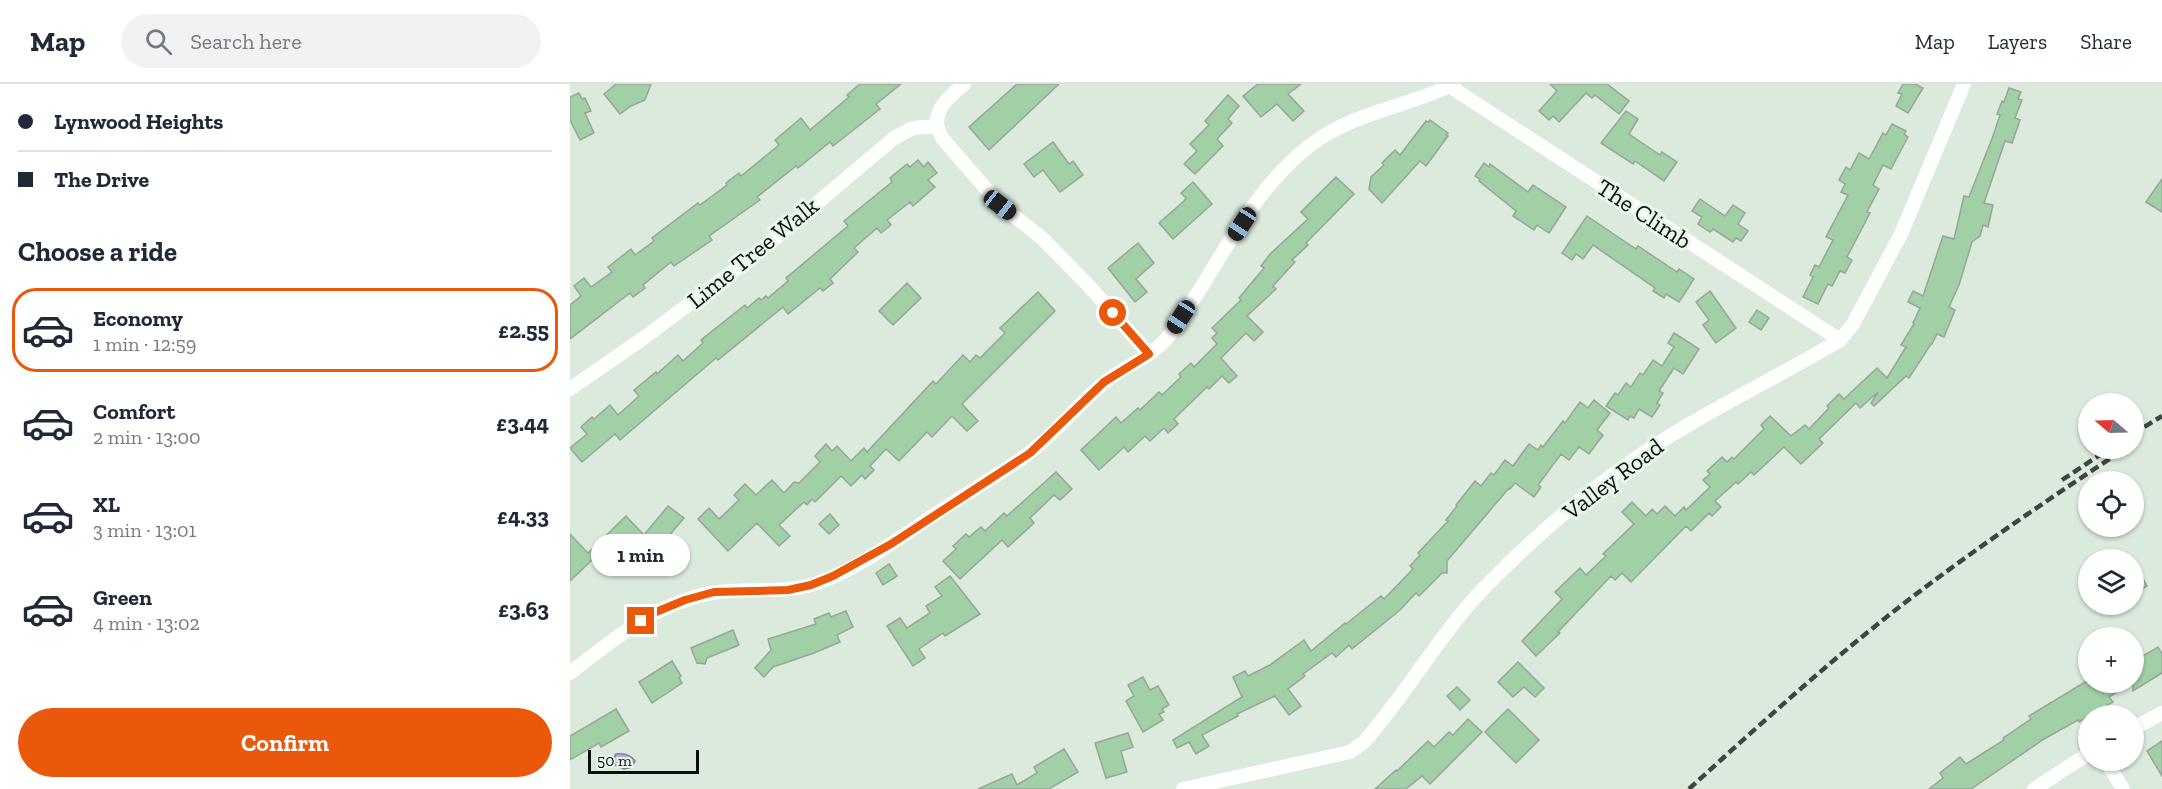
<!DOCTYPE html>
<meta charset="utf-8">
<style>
body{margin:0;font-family:"Zilla Slab",serif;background:#f2f2f3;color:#1f2937;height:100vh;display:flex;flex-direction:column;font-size:22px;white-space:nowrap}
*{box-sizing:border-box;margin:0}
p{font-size:20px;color:#747a83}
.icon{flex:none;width:33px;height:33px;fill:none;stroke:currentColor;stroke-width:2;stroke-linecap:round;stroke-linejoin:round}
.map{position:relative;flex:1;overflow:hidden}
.side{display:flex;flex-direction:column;background:#fff;width:570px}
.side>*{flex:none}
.hud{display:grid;align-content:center;height:132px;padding:0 18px;background:#fff}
.needle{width:39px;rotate:289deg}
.controls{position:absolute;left:1508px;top:309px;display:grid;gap:12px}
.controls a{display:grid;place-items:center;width:66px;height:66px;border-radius:50%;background:#fff;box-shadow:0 2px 4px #0004;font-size:30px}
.scale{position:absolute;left:18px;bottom:15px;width:111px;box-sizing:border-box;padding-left:6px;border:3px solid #0c100c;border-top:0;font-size:16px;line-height:21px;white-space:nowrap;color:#0c100c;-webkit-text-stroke:4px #e9f6ea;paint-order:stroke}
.end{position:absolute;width:27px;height:27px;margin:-14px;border:8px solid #ea580c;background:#fff;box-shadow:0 0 0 3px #fff}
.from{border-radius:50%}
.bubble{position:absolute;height:42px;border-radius:21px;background:#fff;box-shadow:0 2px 4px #0004;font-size:20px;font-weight:800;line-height:42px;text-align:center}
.car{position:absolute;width:18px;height:36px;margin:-18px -9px;border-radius:8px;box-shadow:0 0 4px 2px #0007;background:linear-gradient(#222 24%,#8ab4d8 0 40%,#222 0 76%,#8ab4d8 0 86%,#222 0)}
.hud b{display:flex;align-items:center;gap:21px;height:57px;font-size:22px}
.hud b+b{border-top:2px solid #e0e1e3}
.hud i{width:15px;height:15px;background:#1f2937}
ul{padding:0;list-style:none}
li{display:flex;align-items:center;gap:18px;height:84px;margin:0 12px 9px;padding:0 6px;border:3px solid transparent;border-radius:24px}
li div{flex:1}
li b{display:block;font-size:22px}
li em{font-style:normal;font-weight:800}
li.selected{border-color:#ea580c}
li>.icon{width:54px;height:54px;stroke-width:1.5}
h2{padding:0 18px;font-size:27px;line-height:72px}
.action{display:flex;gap:12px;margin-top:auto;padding:12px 18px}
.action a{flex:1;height:69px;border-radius:36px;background:#ea580c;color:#fff;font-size:24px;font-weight:800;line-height:69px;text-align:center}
header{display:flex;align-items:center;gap:36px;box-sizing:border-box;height:84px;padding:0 30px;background:#fff;border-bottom:2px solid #e0e1e3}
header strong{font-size:28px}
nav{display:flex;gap:33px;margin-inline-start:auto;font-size:21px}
.search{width:420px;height:54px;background:#f2f2f3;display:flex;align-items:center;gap:15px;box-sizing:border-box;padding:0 21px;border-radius:33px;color:#747a83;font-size:22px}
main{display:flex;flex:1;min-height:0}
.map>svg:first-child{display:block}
.water{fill:#b9ace1;stroke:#857da1;stroke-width:1.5}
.building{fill:#a1d0a6;stroke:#98a599;stroke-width:1.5}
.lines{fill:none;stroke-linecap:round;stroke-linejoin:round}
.street{stroke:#fff;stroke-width:14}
.rail{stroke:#3f453f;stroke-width:4.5;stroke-dasharray:9 4.5;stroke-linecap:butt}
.route{stroke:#ea580c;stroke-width:8}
.labels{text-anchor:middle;stroke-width:6;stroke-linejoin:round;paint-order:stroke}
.street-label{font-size:24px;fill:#0c100c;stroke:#e9f6ea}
</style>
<header>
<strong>Map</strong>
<div class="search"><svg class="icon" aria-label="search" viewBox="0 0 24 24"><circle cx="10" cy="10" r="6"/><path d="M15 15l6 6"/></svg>Search here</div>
<nav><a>Map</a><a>Layers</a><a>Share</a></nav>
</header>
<main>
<section class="side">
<div class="hud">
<b><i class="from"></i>Lynwood Heights</b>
<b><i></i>The Drive</b>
</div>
<h2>Choose a ride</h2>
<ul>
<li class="selected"><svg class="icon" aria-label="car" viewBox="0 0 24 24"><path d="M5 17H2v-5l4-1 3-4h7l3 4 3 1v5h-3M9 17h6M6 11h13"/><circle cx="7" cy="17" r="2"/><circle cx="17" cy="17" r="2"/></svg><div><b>Economy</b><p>1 min · 12:59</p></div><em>£2.55</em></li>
<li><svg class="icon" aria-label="car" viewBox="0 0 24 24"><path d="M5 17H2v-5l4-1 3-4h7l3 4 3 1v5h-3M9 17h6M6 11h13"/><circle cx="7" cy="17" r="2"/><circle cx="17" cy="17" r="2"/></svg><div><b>Comfort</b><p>2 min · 13:00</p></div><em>£3.44</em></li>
<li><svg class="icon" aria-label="car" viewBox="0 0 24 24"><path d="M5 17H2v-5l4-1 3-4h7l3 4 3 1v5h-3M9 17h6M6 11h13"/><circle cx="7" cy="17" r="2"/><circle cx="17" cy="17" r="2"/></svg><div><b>XL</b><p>3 min · 13:01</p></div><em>£4.33</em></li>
<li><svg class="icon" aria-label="car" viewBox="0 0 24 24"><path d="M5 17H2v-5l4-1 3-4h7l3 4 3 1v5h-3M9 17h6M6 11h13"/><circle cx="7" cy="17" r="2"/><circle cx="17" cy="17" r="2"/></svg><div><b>Green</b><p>4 min · 13:02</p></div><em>£3.63</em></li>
</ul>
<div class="action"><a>Confirm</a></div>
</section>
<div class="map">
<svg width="1592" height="705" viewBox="0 0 1592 705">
<rect width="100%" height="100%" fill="#dce9dd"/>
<!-- water -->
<path class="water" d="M46,670C54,669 61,671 65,677L62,683L54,685L45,681L43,675Z"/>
<!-- building -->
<g class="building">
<path d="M46,0H81L75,16L61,22L50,30L34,10Z"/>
<path d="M290,0H331L306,20L310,25L263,62L260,58L228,84L226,82L187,113L190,116L139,152L142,156L104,182L101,178L73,201L75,204L63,213L60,209L0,255V221L11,212L4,202L14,194L21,203L42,188L38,183L61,165L65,171L84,157L82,154L128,119L130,121L157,101L156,99L169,89L171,92L209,61L205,56L231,34L240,46L279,13L277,11Z"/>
<path d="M447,0H489L419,66L399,43Z"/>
<path d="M688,0H731L718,10L734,27L723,37L707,20L691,33L673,12Z"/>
<path d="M980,0H1037L1059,17L1049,30L1025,11L1022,14L1016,9L989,38L983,32L979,36L969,27L987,7Z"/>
<path d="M1333,0H1345L1353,4L1338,29L1326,22L1332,10L1328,9Z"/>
<path d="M1439,4L1451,8L1448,15L1452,16L1445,34L1450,36L1442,59L1435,57L1414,119L1423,121L1418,143L1413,141L1410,152L1402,158L1389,201L1379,223L1385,226L1374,253L1367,250L1362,260H1361L1339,294L1336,292L1304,322L1301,319L1308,308L1290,324L1286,319L1249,355L1253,359L1231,380L1214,363L1184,391L1181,388L1168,400L1166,398L1145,417L1151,423L1142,432L1139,429L1121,447L1116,442L1061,498L1052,489L1045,496L1041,492L988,548L990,549L966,572L952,557L992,515L985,508L1010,484L1016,491L1036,472L1033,470L1064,440L1052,428L1062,418L1076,432L1082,425L1087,430L1095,422L1105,432L1114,423L1116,426L1140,403L1133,396L1140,390L1137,387L1152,373L1157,378L1162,373L1164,375L1194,345L1191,341L1200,332L1221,352L1235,341L1239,345L1259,324L1257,322L1269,310L1274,315L1307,284L1317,294L1336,263L1331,261L1344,240L1343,239L1350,224L1338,218L1343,207L1353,212L1373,152L1384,155L1394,112L1399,113L1423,52L1430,31L1427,30L1432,17L1434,18Z"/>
<path d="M9,9L12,15L15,14L21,27L15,29L24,49L10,56L0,36V13Z"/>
<path d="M658,11L669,22L658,35L662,39L647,55L653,62L625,90L614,80L627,67L620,60L639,41L635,37Z"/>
<path d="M1056,27L1068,35L1059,50L1090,71L1092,68L1107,78L1094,97L1065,77L1063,80L1031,59Z"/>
<path d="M860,36L878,49L876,51L878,52L856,82L850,77L812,119L799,105L801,93L814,81L812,79L825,66L830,71L856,37L858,38Z"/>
<path d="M1322,40L1336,47L1334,50L1338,53L1321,85L1313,81L1303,101L1309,105L1297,128L1300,129L1277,173L1282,176L1275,189L1270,187L1262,202L1258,200L1248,220L1233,213L1243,193L1240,191L1245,181L1249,183L1263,156L1256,153L1278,111L1271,108L1275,100L1269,96L1276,83L1280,86L1289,69L1299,75L1313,49L1316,51Z"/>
<path d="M483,58L499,80L503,77L513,91L490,108L473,86L464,93L454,80Z"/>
<path d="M348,76L354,83L358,78L367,89L358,96L365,103L343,122L340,118L317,136L321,141L311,149L307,144L284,164L288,168L260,195L263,199L253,207L250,204L218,230L213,223L148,276L146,274L50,356L45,350L12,378L0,364L17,350L11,343L22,333L24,335L40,321L48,331L69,312L64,306L86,288L87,290L108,271L113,277L133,259L131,256L175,221L177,224L189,214L191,216L196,212L198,214L218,197L216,194L278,142L274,137L322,98L320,94L337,80L340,83Z"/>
<path d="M914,79L919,83L920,80L958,108L963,101L996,123L979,149L967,141L964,146L943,132L946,127L909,97L910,95L905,92Z"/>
<path d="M766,93L784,110L736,159L738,161L722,176L725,178L703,202L706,205L677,232L693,248L684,257L676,249L651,274L667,292L659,299L652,292L639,305L637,303L604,335L608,340L598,349L594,344L580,357L575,352L558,368L554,363L529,386L511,366L546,333L551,339L568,324L570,326L589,308L592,311L611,293L609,290L621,279L624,283L647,260L642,254L647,249L642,244L671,216L669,214L694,184L691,182L700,170L738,135L731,128Z"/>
<path d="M1592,95V128L1576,118Z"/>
<path d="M623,98L642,120L603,155L589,139L614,117L616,114L611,109Z"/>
<path d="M1130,115L1155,132L1163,121L1175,129L1168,140L1178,147L1171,157L1166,154L1163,158L1143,145L1140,148L1128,140L1132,133L1122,127Z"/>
<path d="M1017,132L1066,165L1068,162L1107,188L1109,185L1124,195L1109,218L1096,210L1094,214L1083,207L1085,204L1023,161L1013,175L1006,170L1002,176L992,169Z"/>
<path d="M568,159L584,179L566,195L577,208L565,218L538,184Z"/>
<path d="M337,199L351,214L323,241L309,227Z"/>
<path d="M1140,207L1166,244L1146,259L1133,241L1139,236L1126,218Z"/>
<path d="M468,208L485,227L392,320L408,337L397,347L382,332L362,353L357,348L329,377L316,365L300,382L304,386L295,395L292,391L281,402L271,392L245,418L242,415L237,421L234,418L209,441L220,452L209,462L187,439L158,467L128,435L139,424L149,435L169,416L164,411L175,400L186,411L202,396L214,409L224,398L229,399L250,378L245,372L256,360L262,367L267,362L281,377L294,364L297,368L363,297L366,300L393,271L400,278L406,271L410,274L435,249L430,244Z"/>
<path d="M1187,226L1199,234L1191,246L1179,238Z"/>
<path d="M1104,249L1129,265L1113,290L1104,284L1089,307L1093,309L1087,319L1090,321L1082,333L1069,325L1064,334L1060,332L1058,336L1036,322L1045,309L1048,311L1056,299L1061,303L1070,289L1073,291L1083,276L1092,282L1104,263L1098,259Z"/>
<path d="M1024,316L1040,329L1027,346L1033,351L1019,370L1009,363L999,376L991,370L968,401L971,403L964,413L945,399L940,405L939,404L877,477V489H872L849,512L846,509L830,526L782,565L779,561L766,573L762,569L733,590L735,592L718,605L731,622L719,631L705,612L667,630L668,632L632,651L639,662L626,670L619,658L607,664L603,656L672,613L663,593L675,587L678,592L700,581L734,556L741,567L775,539L776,540L811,512L814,515L843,485L840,482L850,471L848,469L878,437L876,436L887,422L886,421L905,397L911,402L921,389L924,391L935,376L943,382L959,360L968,366L971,361L973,363L993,337L995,339L1010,318L1018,324Z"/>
<path d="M486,388L502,405L490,416L484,411L460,434L464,439L438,463L432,456L390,495L373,477L386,465L383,462L396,450L399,453L411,443L415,447L434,429L437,432Z"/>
<path d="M98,422L114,434L97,454L99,456L78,476L70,467L57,479L54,476L49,481L46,478L34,489L22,476L0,497V450L18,469L56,432L74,451Z"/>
<path d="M260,430L269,441L259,450L249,440Z"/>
<path d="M1563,478L1577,502L1563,510Z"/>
<path d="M319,480L327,492L313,501L306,489Z"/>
<path d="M380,492L410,530L375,552L373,549L349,565L355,574L343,582L317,542L330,534L337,544L360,529L356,522L372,512L365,503Z"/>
<path d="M276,527L283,543L267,551L270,558L244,569L203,583L194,593L185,584L201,566L198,555L246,540L244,535L259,529L261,533Z"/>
<path d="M163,546L169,561L137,574L135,580L127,579L121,564Z"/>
<path d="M1588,563L1592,570V589L1563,607V578Z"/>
<path d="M102,577L111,592L109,594L112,599L82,619L69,598Z"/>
<path d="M948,578L974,604L965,613L954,603L943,613L928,598Z"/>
<path d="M573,593L580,606L588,602L599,621L592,625L594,628L589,630L593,636L573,648L556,617L564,612L558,601Z"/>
<path d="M1515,598H1563L1539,613L1543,618L1509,638L1508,636L1474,655L1401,705H1359L1373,694L1370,689L1390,673L1396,680L1434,656L1433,654L1461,635L1459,632Z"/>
<path d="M887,603L900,616L890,626L877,612Z"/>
<path d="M46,625L59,647L31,663L29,659L0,676V652Z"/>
<path d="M938,625L969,656L946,679L915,648Z"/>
<path d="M898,635L912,648L860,700L852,692L836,705H805L826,686L827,687L858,657L864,663L879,648L883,651Z"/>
<path d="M558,649L563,663L551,667L557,688L536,694L525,659Z"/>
<path d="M1592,657V692L1577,667Z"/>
<path d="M494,665L508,688L479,705H408L442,690L447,701L467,689L464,683Z"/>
</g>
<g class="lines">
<!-- street -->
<g class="street">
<path d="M394,0C376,15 357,31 373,55L430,121L472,154L519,202L579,270"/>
<path d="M879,2L1270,256"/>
<path d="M0,305L75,253L194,164L324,54L343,44L367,42"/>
<path d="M0,589C44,555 86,519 142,509C175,503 209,510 241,501C283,489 334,451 370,427C399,408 430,390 458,370C486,349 508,320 535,298C556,281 585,272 601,249C646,188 676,112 738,63C782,28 835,24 884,0"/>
<path d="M1563,645L1592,629"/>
<path d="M1535,676L1553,705"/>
<path d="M613,705L780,668L794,658C837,609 869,551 914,504C968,449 1027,398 1092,357C1150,320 1212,291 1270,256L1283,240L1331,150L1394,0"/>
<path d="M1464,705L1518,670"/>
</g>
<!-- rail -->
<g class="rail">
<path d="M1563,350L1592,332"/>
<path d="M1492,396L1540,364"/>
<path d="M1119,705C1198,633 1278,560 1365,496C1427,450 1491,407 1556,364"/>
</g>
</g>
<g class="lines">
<!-- route -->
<path class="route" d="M71,537L86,528L115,516L144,508L218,506L241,501L263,492L321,460L460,369L534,298L579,270L543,229"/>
</g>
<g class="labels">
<!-- street labels -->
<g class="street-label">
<text transform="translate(1074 130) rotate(33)" y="8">The Climb</text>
<text transform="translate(183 169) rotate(-39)" y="8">Lime Tree Walk</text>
<text transform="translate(1043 395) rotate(-37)" y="8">Valley Road</text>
</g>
</g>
</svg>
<div class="controls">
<a><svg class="needle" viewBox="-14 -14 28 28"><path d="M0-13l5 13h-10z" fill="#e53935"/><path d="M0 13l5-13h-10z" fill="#747a83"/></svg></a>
<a><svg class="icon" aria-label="locate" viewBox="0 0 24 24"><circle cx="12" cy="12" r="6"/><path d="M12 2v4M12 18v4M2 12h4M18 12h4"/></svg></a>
<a><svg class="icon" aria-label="layers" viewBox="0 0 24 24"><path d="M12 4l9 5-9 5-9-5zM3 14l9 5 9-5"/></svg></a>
<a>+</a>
<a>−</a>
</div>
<div class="scale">50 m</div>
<i class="end from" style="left:543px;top:229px"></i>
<i class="end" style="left:71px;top:537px"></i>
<div class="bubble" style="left:21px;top:450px;width:99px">1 min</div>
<i class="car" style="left:430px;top:121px;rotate:128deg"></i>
<i class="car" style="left:672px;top:140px;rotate:213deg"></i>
<i class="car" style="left:611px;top:233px;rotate:213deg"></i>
</div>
</main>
